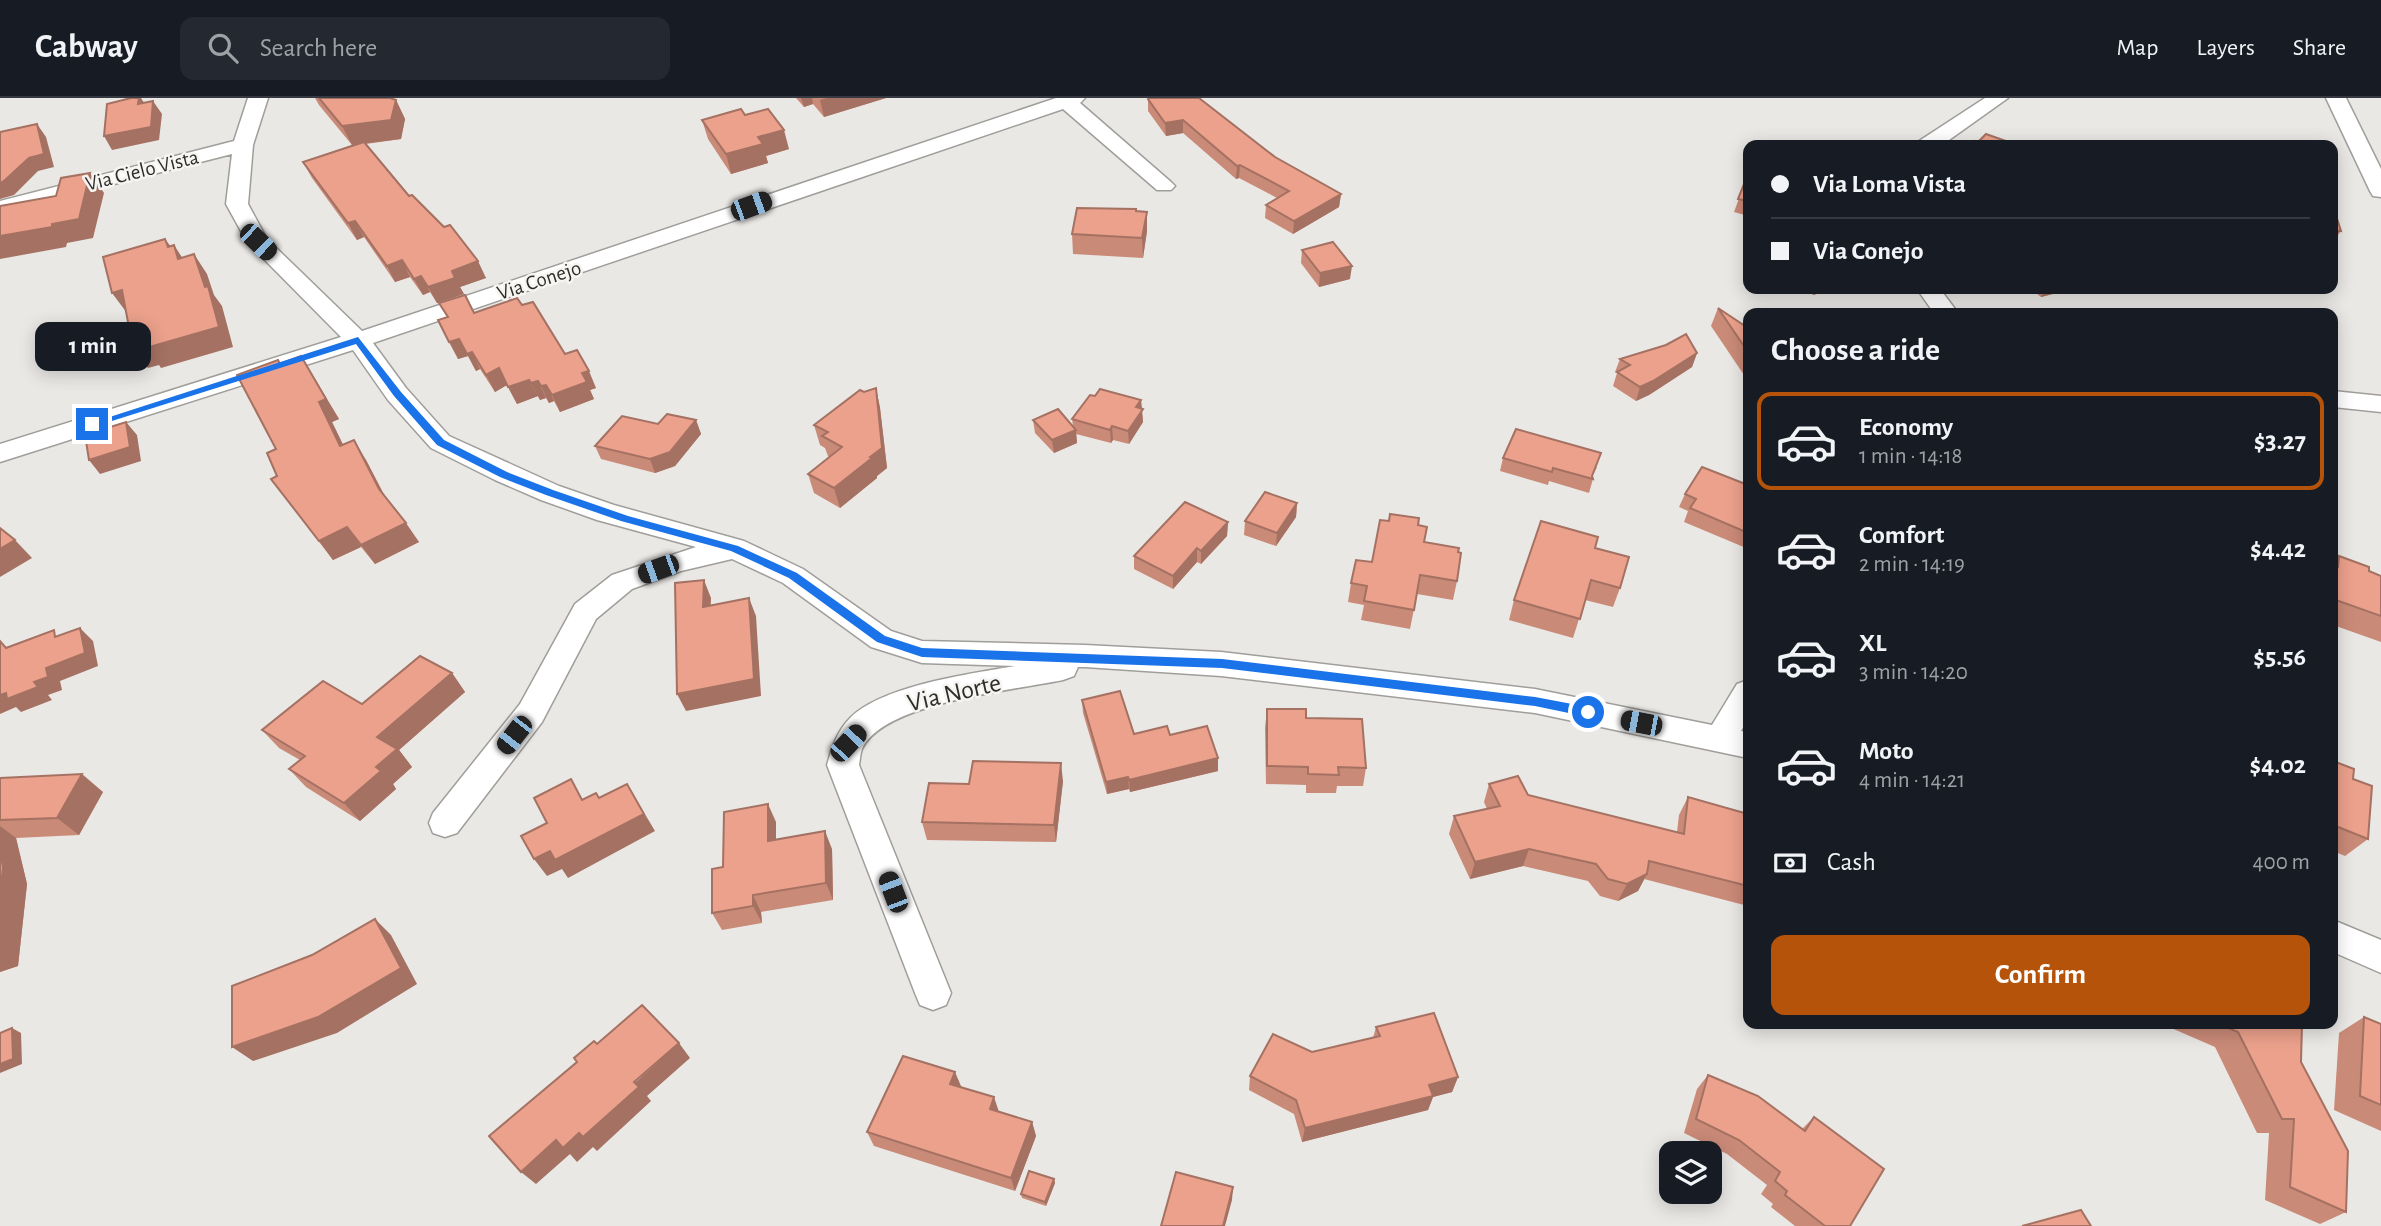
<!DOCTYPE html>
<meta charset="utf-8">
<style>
body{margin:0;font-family:"Alegreya Sans",sans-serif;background:#242831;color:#f1f3f6;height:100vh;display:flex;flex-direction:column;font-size:26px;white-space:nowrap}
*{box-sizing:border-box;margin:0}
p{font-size:23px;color:#9ea1a6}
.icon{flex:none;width:38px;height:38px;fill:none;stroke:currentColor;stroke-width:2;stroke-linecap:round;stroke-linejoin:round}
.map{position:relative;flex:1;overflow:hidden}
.details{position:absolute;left:1743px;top:210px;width:595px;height:721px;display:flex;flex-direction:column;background:#171b24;border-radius:14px;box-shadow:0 4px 18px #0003}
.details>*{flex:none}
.hud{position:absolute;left:1743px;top:42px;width:595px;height:154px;border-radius:14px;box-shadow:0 4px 18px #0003;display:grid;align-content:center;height:154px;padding:0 28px;background:#171b24}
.buttons{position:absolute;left:1659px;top:1043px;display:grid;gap:14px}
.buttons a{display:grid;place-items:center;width:63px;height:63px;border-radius:14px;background:#171b24;box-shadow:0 4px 18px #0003;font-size:35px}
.end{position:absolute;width:32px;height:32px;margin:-16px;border:9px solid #1a73e8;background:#fff;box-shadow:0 0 0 4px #fff}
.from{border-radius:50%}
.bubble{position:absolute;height:49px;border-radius:14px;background:#171b24;box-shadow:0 4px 18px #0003;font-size:23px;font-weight:700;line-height:49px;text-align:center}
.car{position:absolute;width:21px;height:42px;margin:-21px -10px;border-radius:9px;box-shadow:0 0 5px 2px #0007;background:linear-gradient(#222 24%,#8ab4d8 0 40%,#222 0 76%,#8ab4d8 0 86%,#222 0)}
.hud b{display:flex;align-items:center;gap:24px;height:66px;font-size:26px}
.hud b+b{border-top:2px solid #363941}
.hud i{width:18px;height:18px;background:#f1f3f6}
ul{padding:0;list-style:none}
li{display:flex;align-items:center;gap:21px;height:98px;margin:0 14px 10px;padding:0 14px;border:4px solid transparent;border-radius:14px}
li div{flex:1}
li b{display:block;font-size:26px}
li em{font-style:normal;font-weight:700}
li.current{border-color:#b45309}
li>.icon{width:63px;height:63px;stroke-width:1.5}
h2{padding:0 28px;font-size:32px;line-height:84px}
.pay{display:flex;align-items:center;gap:18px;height:77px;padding:0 28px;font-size:26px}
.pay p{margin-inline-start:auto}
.cta{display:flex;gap:14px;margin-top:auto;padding:14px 28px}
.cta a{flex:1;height:80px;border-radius:14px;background:#b45309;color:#fff;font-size:28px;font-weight:700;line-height:80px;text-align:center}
header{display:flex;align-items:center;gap:42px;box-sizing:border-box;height:98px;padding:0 35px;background:#171b24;border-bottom:2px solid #363941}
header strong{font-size:33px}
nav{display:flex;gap:38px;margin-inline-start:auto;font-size:24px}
.search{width:490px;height:63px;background:#242831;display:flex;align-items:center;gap:18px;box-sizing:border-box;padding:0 24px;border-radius:14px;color:#9ea1a6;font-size:26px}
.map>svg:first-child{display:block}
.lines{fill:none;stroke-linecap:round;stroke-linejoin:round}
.street-casing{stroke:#a09e9b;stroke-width:3}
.street{fill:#fff;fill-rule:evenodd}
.wall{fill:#ca8a78}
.shaded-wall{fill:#a47162}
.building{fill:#eba18c;stroke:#a47162;stroke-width:2}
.route{fill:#1a73e8}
.labels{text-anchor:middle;stroke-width:5;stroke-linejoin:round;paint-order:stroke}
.far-street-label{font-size:21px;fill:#2d2d2b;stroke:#f7f5f2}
.street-label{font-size:26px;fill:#2d2d2b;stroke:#f7f5f2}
</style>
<header>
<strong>Cabway</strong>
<div class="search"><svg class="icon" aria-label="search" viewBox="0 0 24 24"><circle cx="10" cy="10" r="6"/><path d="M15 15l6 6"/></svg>Search here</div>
<nav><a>Map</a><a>Layers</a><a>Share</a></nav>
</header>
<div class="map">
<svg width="2381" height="1128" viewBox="0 0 2381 1128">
<rect width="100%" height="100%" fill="#eae8e5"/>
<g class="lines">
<!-- street casing -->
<g class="street-casing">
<g id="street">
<path d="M248,0H268L253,47L248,106L267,141L362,233L1056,0H1085L1080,5L1171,84L1175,88L1171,92H1157L1063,11L373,245L406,290L449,338L559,388L614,407L744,443L803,471L891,533L922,543L1085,547L1221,554L1535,591L1712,627L1737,586L1748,582V621L1741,633L1748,634V660L1535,615L1221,578L1085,569H1078L1074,578L1063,582C1016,592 884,604 862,651C860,656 860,662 859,667L951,895L946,907L933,912L920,907L915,895L827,667C832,649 837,633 851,619C885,587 970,576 1015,568L922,565L871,549L783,485L732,461L681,473L632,491L596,521L542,624L457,735L445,739L433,735L429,725L433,715L520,606L575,506L612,477L696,449L597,422L541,402L495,382L431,350L388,302L353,252L0,364V346L341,239L247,144L226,106L232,56L0,115V103L234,43Z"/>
<path d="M1985,0H2008L1942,47H1913Z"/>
<path d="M2326,0H2346L2381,71V99L2373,98L2370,93Z"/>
<path d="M1917,191H1940L1958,215H1934Z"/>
<path d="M2333,293L2381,298V314L2333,309Z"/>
<path d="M2333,822L2381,842V875L2333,854Z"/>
</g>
</g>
<!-- street -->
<use href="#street" class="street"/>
</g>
<!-- wall -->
<g class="wall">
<path d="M315,0H390L396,2L405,21L401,41L366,46L409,98L486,180L460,189L464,196L437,205L430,194L423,197L410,179L395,184L364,139L357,142L312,80L303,64L352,47L319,7Z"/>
<path d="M796,0H886L824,19L813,6L804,9Z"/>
<path d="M1148,1L1275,59L1341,96L1339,109L1293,136L1265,120L1266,107L1277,100L1239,80L1236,81L1183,35L1166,38L1148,13Z"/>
<path d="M745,17L789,51L766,58L768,65L731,76L708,41L702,22Z"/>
<path d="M1748,76V118L1734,114Z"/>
<path d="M2333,108L2341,133L2333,144Z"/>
<path d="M1136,113L1147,114V133L1143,160L1073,156L1072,136Z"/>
<path d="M1302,152L1350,181L1319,189L1301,165Z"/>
<path d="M1806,191H1833L1813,197Z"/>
<path d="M2031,191H2072L2041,199Z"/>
<path d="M439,205L474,215L522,207L596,290L590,292L594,301L560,314L554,303L549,305L546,300L540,302L538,298L517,306L507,287L495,294L480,271L476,273L468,258L458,261L447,219Z"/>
<path d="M1718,210L1748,230V283L1711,228Z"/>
<path d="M1697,255L1692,269L1649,297L1636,303L1613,288L1617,275L1615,274L1620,261Z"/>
<path d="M301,258L339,321L332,324L343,347L366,362L386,400L419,444L375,466L361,449L333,462L271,381L277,378L276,351L278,262L280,266Z"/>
<path d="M876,290L880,310L887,370L877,378V380L840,410L814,395L808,376L829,359L828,358L825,350L820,347L814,327L864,294Z"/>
<path d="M1095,298L1141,302L1143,324L1129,346L1113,342L1111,345L1076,336L1077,345L1054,355L1035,335L1033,322L1073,328L1072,321Z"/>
<path d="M696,322L701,336L675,368L655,375L601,361L595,348L658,326Z"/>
<path d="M1503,360L1597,369L1592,379L1593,381L1589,395L1549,383L1548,387L1500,373Z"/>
<path d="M1748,387V445L1746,450L1684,424L1688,413L1679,409L1685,396Z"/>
<path d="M1297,405L1296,419L1276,448L1244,437L1245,423Z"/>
<path d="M1228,424L1227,438L1201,466L1197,464L1173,491L1134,471V458Z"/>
<path d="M1418,427L1424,444L1457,483L1453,502L1417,496L1410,531L1361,522L1364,507L1348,504L1351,485Z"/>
<path d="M1595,450L1620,490L1613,509L1585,502L1573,540L1509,522L1514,502Z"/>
<path d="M2339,458L2369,473L2381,478V544L2333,527V464Z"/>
<path d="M452,575L465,594L399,652L412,669L393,686L396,691L360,723L306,689L289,671L300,662L279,650L262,632L362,606Z"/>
<path d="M1082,602L1134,636L1170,637L1218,660V673L1130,694L1129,691L1107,696L1083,615Z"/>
<path d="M1267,611L1306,620L1366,670L1363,688H1337L1336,695H1306V687L1266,686L1265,630Z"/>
<path d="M2333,663L2368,741L2345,758L2333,753Z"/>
<path d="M0,680L103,694L79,737L16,740L27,786L18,868L0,874Z"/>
<path d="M1063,683L1056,744L927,742L922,724L969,686Z"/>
<path d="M1489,686L1528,697L1677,734L1679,717L1688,699L1748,716V808L1644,781L1638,793L1618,803L1600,798L1588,783L1523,768L1470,781L1449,736L1454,718L1487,711L1484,704Z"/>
<path d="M776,724V741L832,751L833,802L761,814L762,825L722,832L712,815L723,769Z"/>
<path d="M2364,919L2381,926V1033L2334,1012L2339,935Z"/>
<path d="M2162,926H2302L2301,964L2346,1114L2320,1126L2265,1102L2269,1035H2257L2215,949Z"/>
<path d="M1376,929L1458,979L1452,994L1433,999L1428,1012L1302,1044L1294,1016L1249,992L1250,978L1312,954L1373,940Z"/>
<path d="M1708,977L1802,1031L1814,1019L1850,1128H1795L1771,1109L1773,1106L1761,1096L1767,1087L1727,1056L1684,1035L1697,991Z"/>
<path d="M961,988L999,1014L1032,1024L1036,1038L1015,1093L874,1048L867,1034Z"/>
<path d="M1054,1081L1055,1085L1046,1108L1022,1100L1021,1096Z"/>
</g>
<!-- shaded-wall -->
<g class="shaded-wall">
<path d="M139,0H141L148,11L138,6Z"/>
<path d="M801,0H812L813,6L804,9Z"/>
<path d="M827,0H886L824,19L820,2Z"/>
<path d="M396,2L405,21L401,41L352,47L342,28Z"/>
<path d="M153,3L162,16L159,42L112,52L104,38Z"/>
<path d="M1183,22V35L1166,38L1165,25Z"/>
<path d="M37,26L46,39L54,69L38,73L14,97L0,101V85Z"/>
<path d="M784,32L789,51L766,58L768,65L731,76L726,56L758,39Z"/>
<path d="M1240,67L1239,80L1236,81L1237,68Z"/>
<path d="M90,75L104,95L93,140L67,145L66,149L0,161V138L52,126Z"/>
<path d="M1341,96L1339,109L1293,136L1294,123Z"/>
<path d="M1147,114V133L1143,160L1142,140Z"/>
<path d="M355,123L364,139L357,142L348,125Z"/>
<path d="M165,141L177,157L174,147L187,167L192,181L168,149Z"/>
<path d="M194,156L207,176L214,197L222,208L233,249L161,270L159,267L148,270L133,251L205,189Z"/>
<path d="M402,162L410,179L395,184L387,168Z"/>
<path d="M478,163L486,180L460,189L464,196L437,205L428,189L452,173Z"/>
<path d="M1352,168L1350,181L1319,189L1320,175Z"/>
<path d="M421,178L430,194L423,197L414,181Z"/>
<path d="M1816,191H1833L1813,197Z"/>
<path d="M2046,191H2072L2041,199Z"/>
<path d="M122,192L127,215L112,195Z"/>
<path d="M459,241L468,258L458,261L449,244Z"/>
<path d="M472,254L480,271L476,273L467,256Z"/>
<path d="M1697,255L1692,269L1649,297L1636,303L1640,289Z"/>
<path d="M301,258L339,321L332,324L353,367L340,348L319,304Z"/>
<path d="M499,270L507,287L495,294L486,277Z"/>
<path d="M589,273L596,290L590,292L594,301L560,314L552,297L582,275Z"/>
<path d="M529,282L538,298L517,306L508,289Z"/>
<path d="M538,283L546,300L540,302L531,285Z"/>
<path d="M546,287L554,303L549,305L541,288Z"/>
<path d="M876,290L880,310L887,370L877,378V380L840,410L834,390Z"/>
<path d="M1141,302L1143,324L1129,346L1128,333L1136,309Z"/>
<path d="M696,322L701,336L675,368L655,375L650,361Z"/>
<path d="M126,324L137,337L141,363L100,376L89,362Z"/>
<path d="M1112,328L1113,342L1111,345L1110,332Z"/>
<path d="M1076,332L1077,345L1054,355L1052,342Z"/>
<path d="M354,342L366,362L391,411L379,391Z"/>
<path d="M1297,405L1296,419L1276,448L1277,435Z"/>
<path d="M1228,424L1227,438L1201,466V453Z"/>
<path d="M406,425L419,444L375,466L361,447Z"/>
<path d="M347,429L361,449L333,462L319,443Z"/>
<path d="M15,442L32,460L0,479V451Z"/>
<path d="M1197,450V464L1173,491V478Z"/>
<path d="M704,482L711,500L710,526L703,509Z"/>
<path d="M749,500L756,518L761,598L686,613L677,596Z"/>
<path d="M80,530L93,543L98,568L60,583L62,592L48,597L52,602L21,614L16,609L0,616V597L34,584Z"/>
<path d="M452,575L465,594L399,652L412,669L393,686L396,691L360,723L344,705L376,669L377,639Z"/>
<path d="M1218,660V673L1130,694L1129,682Z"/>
<path d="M1061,665L1063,683L1056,744L1054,727Z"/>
<path d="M82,676L103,694L79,737L57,720Z"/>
<path d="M1128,679L1129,691L1107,696L1106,684Z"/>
<path d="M627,686L655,733L568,780L562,771L547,778L534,761L550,753Z"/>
<path d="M768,706L776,724V760L768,743Z"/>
<path d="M0,728L16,740L27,786L18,868L0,874Z"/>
<path d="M825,733L832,751L833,802L826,785Z"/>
<path d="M1529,751L1523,768L1470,781L1475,764Z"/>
<path d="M1647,776L1638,793L1618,803L1627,786Z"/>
<path d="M753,797L761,814L762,825L753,808Z"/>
<path d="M375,821L391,837L417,886L337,935L253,963L232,949Z"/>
<path d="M12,930L21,935L22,966L0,975V966Z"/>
<path d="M679,945L690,960L647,998L651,1003L597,1053L593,1049L577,1064L570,1056L536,1086L521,1074L556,1042L579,1035Z"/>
<path d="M955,974L961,988L956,1000L950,986Z"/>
<path d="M1458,979L1452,994L1433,999L1428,1012L1302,1044L1305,1030L1429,987Z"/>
<path d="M994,999L999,1014L990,1011Z"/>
<path d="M1032,1024L1036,1038L1015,1093L1011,1080Z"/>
<path d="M1054,1081L1055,1085L1046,1108L1045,1104Z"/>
<path d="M1233,1089L1232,1102L1225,1128H1223Z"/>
</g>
<!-- building -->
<g class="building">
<path d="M131,0H139L138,6L153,3L151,29L104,38L107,6Z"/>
<path d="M319,0H390L396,2L391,22L342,28Z"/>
<path d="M1149,0H1199L1275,59L1341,96L1294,123L1266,107L1289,93L1240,67L1237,68L1183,22L1165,25L1148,1Z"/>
<path d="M741,11L745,17L768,11L784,32L758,39L763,46L726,56L702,22Z"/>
<path d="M37,26L44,56L29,60L4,83L0,85V34Z"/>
<path d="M1986,36L2017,47H1971L1975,43L1978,44Z"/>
<path d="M364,44L409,98L412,97L444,129L450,127L478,163L452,173L455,180L428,189L421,178L414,181L402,162L387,168L355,123L348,125L303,64Z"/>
<path d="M90,75L79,121L52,126V129L0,138V108L56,98L61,80Z"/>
<path d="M1748,76V103L1738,101Z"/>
<path d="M2333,108L2341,133L2333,132Z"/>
<path d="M1077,110L1136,111V113L1147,114L1142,140L1072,136Z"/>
<path d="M165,141L168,149L174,147L178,161L194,156L205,189L208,188L219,229L146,250L145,247L133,251L122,192L112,195L103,159Z"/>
<path d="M1333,144L1352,168L1320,175L1302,152Z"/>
<path d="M465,197L474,215L517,200L522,207L533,204L565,256L577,252L589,273L582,275L587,284L552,297L546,287L541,288L538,283L531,285L529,282L508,289L499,270L486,277L472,254L467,256L459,241L449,244L438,222L448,219L439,205Z"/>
<path d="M1718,210L1748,230V254Z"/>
<path d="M1686,236L1697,255L1653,283L1640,289L1617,274L1630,267L1620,261L1666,247Z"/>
<path d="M301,258L326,301L319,304L340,348L354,342L379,391L406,425L361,447L347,429L319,443L271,381L277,378L267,355L276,351L237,277L278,262L280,266Z"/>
<path d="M876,290L882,350L870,359L872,360L834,390L808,376L842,349L822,338L828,334L814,327L860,292L864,294Z"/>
<path d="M1100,291L1141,302L1136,309L1143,311L1128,333L1112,328L1110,332L1072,321L1090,297L1095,298Z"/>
<path d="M1058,311L1076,332L1052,342L1033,322Z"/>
<path d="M667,316L696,322L670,354L650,361L595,348L622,318L658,326Z"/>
<path d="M126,324L130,349L89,362L85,337Z"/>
<path d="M1516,331L1601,355L1592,378L1593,381L1553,370L1552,374L1503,360Z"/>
<path d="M1702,369L1748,387V435L1690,410L1696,401L1685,396Z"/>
<path d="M1265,394L1297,405L1277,435L1245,423Z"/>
<path d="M1185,404L1228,424L1201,453L1197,450L1173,478L1134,458Z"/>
<path d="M1390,416L1419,420L1418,427L1427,429L1424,444L1459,450L1458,454L1461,455L1457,483L1420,477L1414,512L1364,503L1367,488L1351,485L1356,462L1372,464L1380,422L1389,423Z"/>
<path d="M1541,423L1598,439L1595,450L1629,459L1620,490L1591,482L1580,521L1514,502Z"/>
<path d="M0,430L15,442L0,451Z"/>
<path d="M2339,458L2369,469V473L2381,478V518L2333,501L2334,468L2338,469Z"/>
<path d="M704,482L703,509L749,500L754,581L677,596L675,485Z"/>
<path d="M80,530L85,555L46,570L48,579L34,584L38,589L7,601L6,595L0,597V543L6,550L54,532L55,539Z"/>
<path d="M420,558L452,575L377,639L397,651L376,669L381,673L344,705L289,671L305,658L262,632L323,583L362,606Z"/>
<path d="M1120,593L1134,636L1167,628L1170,637L1207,628L1218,660L1129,682L1128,679L1106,684L1082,602Z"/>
<path d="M1267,611H1306V620L1362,621L1366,670L1338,669L1339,677L1308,676V669L1267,668Z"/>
<path d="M973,663L1061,665L1054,727L922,724L929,685L969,686Z"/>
<path d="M2333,663L2354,671L2353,681L2372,688L2368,741L2333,727Z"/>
<path d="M82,676L57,720L0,722V680Z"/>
<path d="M1518,678L1528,697L1684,736L1688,699L1748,716V788L1649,763L1647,776L1627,786L1608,781L1596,766L1529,751L1475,764L1454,718L1500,708L1489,686Z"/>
<path d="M571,681L582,702L596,695L599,700L627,686L644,716L555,762L550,753L534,761L521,738L547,725L534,700Z"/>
<path d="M768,706V743L825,733L826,785L753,797V808L712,815V771L723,769L724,714Z"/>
<path d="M0,754L3,769L0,798Z"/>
<path d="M375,821L401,870L318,919L232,949V888L312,857Z"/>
<path d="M642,907L679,945L634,984L639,989L583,1039L579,1035L563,1050L556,1042L521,1074L489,1038L577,964L574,960L594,943L597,946Z"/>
<path d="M1434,915L1458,979L1429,987L1433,998L1305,1030L1296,1002L1250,978L1273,936L1312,954L1380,938L1376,929Z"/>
<path d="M2364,919L2381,926V1007L2360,998Z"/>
<path d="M2218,926H2302L2301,964L2348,1053L2346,1114L2290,1089L2294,1021H2282L2238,934Z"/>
<path d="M12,930L13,961L0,966V935Z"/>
<path d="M903,958L955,974L950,986L994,999L990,1011L1032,1024L1011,1080L867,1034Z"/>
<path d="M1708,977L1758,998L1805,1033L1814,1019L1884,1071L1850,1128H1825L1785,1097L1787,1093L1775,1083L1780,1074L1739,1042L1696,1021Z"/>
<path d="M1029,1073L1054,1081L1045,1104L1021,1096Z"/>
<path d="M1176,1074L1233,1089L1223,1128H1161Z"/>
<path d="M2081,1112L2091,1128H2022Z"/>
</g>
<!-- route -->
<path class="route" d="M358,239L401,294L444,342L507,374L553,392L628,418L738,448L797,475L885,538L922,550L1222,561L1535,599L1588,609L1594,614L1588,619L1535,608L1222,570L922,559L877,544L789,480L731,453L621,423L546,397L500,379L437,347L394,298L356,246L96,328L88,326Z"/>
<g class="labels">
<!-- far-street labels -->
<g class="far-street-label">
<text transform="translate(142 72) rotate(-14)" y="7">Via Cielo Vista</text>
<text transform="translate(539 182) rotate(-18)" y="7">Via Conejo</text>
</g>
<!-- street labels -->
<g class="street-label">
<text transform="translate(954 594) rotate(-13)" y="9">Via Norte</text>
</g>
</g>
</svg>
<div class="buttons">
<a><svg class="icon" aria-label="layers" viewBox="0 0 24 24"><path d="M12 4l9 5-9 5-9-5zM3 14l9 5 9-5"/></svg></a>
</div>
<i class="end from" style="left:1588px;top:614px"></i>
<i class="end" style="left:92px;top:326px"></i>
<div class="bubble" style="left:35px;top:224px;width:116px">1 min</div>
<i class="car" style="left:751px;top:108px;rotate:70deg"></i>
<i class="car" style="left:258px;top:144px;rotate:134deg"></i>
<i class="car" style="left:658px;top:471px;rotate:250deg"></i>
<i class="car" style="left:1641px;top:625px;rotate:281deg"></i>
<i class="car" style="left:514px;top:637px;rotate:218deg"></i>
<i class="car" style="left:848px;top:645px;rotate:43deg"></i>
<i class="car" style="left:893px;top:794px;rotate:339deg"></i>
<div class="hud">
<b><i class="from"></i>Via Loma Vista</b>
<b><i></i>Via Conejo</b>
</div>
<section class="details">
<h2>Choose a ride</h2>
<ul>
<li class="current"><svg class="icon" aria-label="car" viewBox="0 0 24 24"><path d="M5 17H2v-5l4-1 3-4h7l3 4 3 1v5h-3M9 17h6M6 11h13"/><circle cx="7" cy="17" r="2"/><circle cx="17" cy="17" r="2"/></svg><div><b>Economy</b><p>1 min · 14:18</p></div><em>$3.27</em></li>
<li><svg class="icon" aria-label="car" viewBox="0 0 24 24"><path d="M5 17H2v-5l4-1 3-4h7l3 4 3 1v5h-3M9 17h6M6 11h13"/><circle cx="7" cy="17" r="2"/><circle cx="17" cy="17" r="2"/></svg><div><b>Comfort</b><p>2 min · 14:19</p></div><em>$4.42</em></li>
<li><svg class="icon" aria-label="car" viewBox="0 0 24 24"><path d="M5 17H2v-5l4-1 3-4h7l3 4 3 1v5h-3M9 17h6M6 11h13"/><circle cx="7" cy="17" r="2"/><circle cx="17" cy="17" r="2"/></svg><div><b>XL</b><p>3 min · 14:20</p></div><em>$5.56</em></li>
<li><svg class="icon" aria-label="car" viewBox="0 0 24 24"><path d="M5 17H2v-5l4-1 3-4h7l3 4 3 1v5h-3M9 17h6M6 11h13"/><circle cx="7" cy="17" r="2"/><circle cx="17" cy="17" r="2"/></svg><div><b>Moto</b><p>4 min · 14:21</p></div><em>$4.02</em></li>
</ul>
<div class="pay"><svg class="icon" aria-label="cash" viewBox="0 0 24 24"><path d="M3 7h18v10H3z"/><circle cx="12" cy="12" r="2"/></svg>Cash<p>400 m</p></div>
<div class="cta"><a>Confirm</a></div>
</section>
</div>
